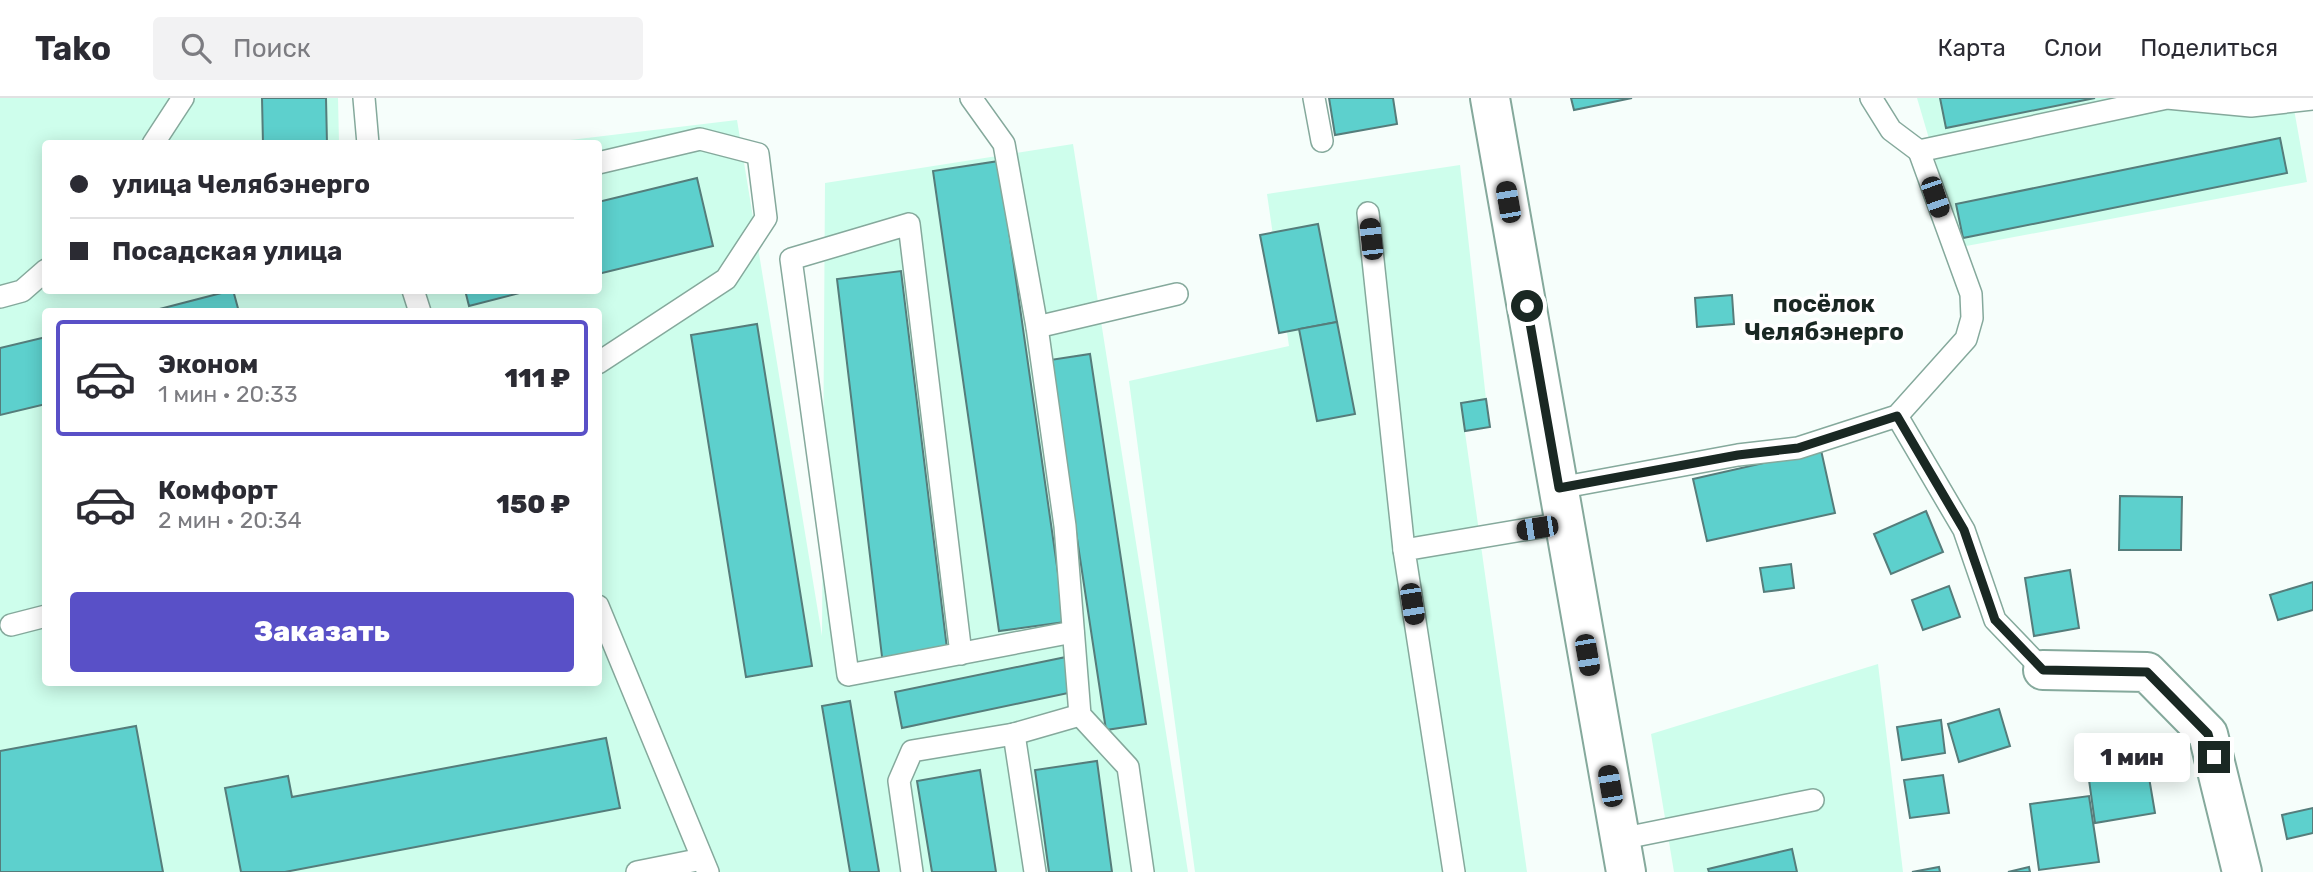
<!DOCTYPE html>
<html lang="ru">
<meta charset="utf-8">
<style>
body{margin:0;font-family:Rubik,sans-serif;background:#f2f2f3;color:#2b2b33;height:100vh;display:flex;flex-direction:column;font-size:26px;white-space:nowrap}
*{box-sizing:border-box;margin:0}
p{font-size:23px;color:#7c7c81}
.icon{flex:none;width:38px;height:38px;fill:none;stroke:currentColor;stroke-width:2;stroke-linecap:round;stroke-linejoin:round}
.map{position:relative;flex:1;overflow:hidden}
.details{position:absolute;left:42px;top:210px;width:560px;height:378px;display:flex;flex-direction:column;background:#fff;border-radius:7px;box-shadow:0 4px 18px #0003}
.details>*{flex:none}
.guide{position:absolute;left:42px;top:42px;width:560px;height:154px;border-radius:7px;box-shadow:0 4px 18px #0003;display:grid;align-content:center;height:154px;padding:0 28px;background:#fff}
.end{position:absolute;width:32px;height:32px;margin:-16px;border:9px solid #1a2823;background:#fff;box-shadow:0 0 0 4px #fff}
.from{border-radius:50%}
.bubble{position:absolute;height:49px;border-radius:7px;background:#fff;box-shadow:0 4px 18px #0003;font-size:23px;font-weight:800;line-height:49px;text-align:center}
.car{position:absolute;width:21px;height:42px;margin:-21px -10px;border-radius:9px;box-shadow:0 0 5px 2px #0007;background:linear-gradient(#222 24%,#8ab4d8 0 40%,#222 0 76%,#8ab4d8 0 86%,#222 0)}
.guide b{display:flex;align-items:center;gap:24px;height:66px;font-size:26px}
.guide b+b{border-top:2px solid #e1e1e2}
.guide i{width:18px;height:18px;background:#2b2b33}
ul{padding:12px 0 0;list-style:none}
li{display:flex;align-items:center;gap:21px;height:116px;margin:0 14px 10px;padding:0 14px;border:4px solid transparent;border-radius:7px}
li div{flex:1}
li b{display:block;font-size:26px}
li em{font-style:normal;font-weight:800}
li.active{border-color:#5950c7}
li>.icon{width:63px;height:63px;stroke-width:1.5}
.cta{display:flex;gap:14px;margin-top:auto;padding:14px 28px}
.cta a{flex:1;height:80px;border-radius:7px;background:#5950c7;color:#fff;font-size:28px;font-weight:800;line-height:80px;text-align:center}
header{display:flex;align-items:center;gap:42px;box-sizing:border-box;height:98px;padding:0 35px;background:#fff;border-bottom:2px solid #e1e1e2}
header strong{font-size:33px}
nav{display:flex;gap:38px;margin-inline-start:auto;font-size:24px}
.search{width:490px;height:63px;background:#f2f2f3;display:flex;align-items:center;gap:18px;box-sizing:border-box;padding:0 24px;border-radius:7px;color:#7c7c81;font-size:26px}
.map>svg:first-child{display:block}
.built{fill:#cefeec;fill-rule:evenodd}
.building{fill:#5dd0cd;stroke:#557d7b;stroke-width:2}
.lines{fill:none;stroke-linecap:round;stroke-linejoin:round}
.service-casing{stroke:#85a99c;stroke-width:24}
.minor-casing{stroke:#85a99c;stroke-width:42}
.service{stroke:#fff;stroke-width:21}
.minor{stroke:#fff;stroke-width:38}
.route{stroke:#1a2823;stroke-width:9}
.labels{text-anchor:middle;stroke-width:7;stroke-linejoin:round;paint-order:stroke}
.district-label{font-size:24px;font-weight:bold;fill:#1a2823;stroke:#fff}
</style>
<header>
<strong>Tako</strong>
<div class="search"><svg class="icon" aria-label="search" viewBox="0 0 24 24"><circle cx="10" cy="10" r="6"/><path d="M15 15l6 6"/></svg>Поиск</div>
<nav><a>Карта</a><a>Слои</a><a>Поделиться</a></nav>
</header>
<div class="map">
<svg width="2313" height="774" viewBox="0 0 2313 774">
<rect width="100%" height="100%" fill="#f6fefb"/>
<!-- built -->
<g class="built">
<path d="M0,0H338L339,45L46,46V192H598V46L545,45L737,22L822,538L825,85L1073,46L1188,774H0ZM46,214H598V584H46Z"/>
<path d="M1917,0H2292L2307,84L1961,149Z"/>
<path d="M1460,67L1486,301L1461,306L1527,774H1195L1129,283L1289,248L1267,96Z"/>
<path d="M1878,566L1903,774H1674L1651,636Z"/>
</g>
<!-- building -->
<g class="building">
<path d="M262,0H326L327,46H263Z"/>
<path d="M1329,0H1393L1397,26L1335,37Z"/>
<path d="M1571,0H1632L1574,12Z"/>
<path d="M1940,0H2095L1946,30Z"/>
<path d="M2280,40L2287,75L1963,140L1956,106Z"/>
<path d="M999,63L1065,524L999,533L933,73Z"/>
<path d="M697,80L713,148L598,176V104Z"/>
<path d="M1318,126L1337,224L1279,235L1260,137Z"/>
<path d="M901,173L948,559L883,567L837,181Z"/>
<path d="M233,192L239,214H148Z"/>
<path d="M465,192H531L469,208Z"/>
<path d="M1732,197L1734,226L1697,229L1695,200Z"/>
<path d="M1337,224L1355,316L1317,323L1299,231Z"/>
<path d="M757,226L812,568L746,579L691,237Z"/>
<path d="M46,239V306L0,317V250Z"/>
<path d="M1090,256L1146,626L1106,632L1050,262Z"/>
<path d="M1486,301L1490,329L1465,333L1461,305Z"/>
<path d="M1821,352L1835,415L1707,443L1693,381Z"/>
<path d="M2120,398L2182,399L2181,452H2119Z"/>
<path d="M1926,413L1943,454L1891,476L1874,436Z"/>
<path d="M1791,466L1794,490L1764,494L1760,470Z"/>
<path d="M2070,472L2079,530L2034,538L2025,480Z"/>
<path d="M2313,484V512L2278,522L2270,497Z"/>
<path d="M1949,488L1960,519L1923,532L1912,502Z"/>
<path d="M1066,559L1073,594L902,630L895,594Z"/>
<path d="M850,603L879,774H850L822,608Z"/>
<path d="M1999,611L2010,648L1959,664L1948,626Z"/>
<path d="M1941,622L1945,655L1902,662L1897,629Z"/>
<path d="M136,628L163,774H0V653Z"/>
<path d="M2142,638L2155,715L2095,725L2084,646Z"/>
<path d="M606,640L620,710L285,774H241L225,690L288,678L292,699Z"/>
<path d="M1097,663L1112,774H1049L1035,672Z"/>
<path d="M980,672L996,774H932L917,683Z"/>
<path d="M1943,677L1949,715L1910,720L1904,682Z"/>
<path d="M2089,698L2099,764L2039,772L2030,706Z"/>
<path d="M2313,710V735L2287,741L2282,717Z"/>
<path d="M1792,751L1797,774H1709L1708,771Z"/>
<path d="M1939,769L1940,774H1912Z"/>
<path d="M2029,769L2030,774H2008Z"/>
</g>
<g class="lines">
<!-- service casing -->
<g class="service-casing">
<g id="service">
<path d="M364,0L368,46"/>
<path d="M971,0L1004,46L1037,229L1065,428L1080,617L1128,669L1143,774"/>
<path d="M1314,0L1322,43"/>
<path d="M1871,0L1891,32L1919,53"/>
<path d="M153,46L183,0"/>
<path d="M598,65L700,41L758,56L766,120L726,181L598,265"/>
<path d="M1368,115L1404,452"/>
<path d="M413,192L420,214"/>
<path d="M0,199L22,193L46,172"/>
<path d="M1037,229L1177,196"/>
<path d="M1897,318L1964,432L1995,522L2043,572"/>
<path d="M1559,390L1738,357L1798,350L1897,318L1966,241L1972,220L1971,196L1919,53L2167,0L2251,8L2313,1"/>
<path d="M598,508L708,774"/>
<path d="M11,527L46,518"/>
<path d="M961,556L909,126L791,161L848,577L1073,534"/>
<path d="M1014,636L1035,774"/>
<path d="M1620,741L1813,702"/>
<path d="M637,774L702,761"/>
<path d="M912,774L899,683L912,653L1014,636L1080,617"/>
<path d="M1454,774L1404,452L1564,425"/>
</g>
</g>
<!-- minor casing -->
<g class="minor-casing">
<g id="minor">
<path d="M1490,0L1626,774"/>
<path d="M2043,572L2147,574L2208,636L2242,774"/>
</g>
</g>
<!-- service -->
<use href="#service" class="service"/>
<!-- minor -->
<use href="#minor" class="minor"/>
</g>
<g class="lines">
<!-- route -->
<path class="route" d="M1527,208L1559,390L1738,357L1798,350L1897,318L1964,432L1995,522L2043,572L2147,574L2208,636L2214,659"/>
</g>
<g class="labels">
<!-- district labels -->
<g class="district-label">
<text x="1824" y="214">посёлок<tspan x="1824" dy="28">Челябэнерго</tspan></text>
</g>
</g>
</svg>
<i class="end from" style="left:1527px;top:208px"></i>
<i class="end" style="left:2214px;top:659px"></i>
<div class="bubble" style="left:2074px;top:635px;width:116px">1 мин</div>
<i class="car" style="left:1935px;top:99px;rotate:161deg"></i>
<i class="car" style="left:1508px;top:104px;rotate:350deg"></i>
<i class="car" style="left:1371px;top:141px;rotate:354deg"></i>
<i class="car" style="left:1537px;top:430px;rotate:261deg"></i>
<i class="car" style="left:1412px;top:506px;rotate:171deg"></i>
<i class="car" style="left:1587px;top:557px;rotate:170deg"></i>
<i class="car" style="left:1610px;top:688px;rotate:350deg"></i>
<div class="guide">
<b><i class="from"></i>улица Челябэнерго</b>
<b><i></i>Посадская улица</b>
</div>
<section class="details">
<ul>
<li class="active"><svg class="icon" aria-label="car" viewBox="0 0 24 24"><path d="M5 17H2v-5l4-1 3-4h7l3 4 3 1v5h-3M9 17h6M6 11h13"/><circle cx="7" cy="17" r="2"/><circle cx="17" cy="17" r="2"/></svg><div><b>Эконом</b><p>1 мин · 20:33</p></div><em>111 ₽</em></li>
<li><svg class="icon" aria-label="car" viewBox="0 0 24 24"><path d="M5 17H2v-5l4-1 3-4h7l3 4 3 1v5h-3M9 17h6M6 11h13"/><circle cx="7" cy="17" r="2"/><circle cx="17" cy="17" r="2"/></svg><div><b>Комфорт</b><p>2 мин · 20:34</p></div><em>150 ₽</em></li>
</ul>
<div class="cta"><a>Заказать</a></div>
</section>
</div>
